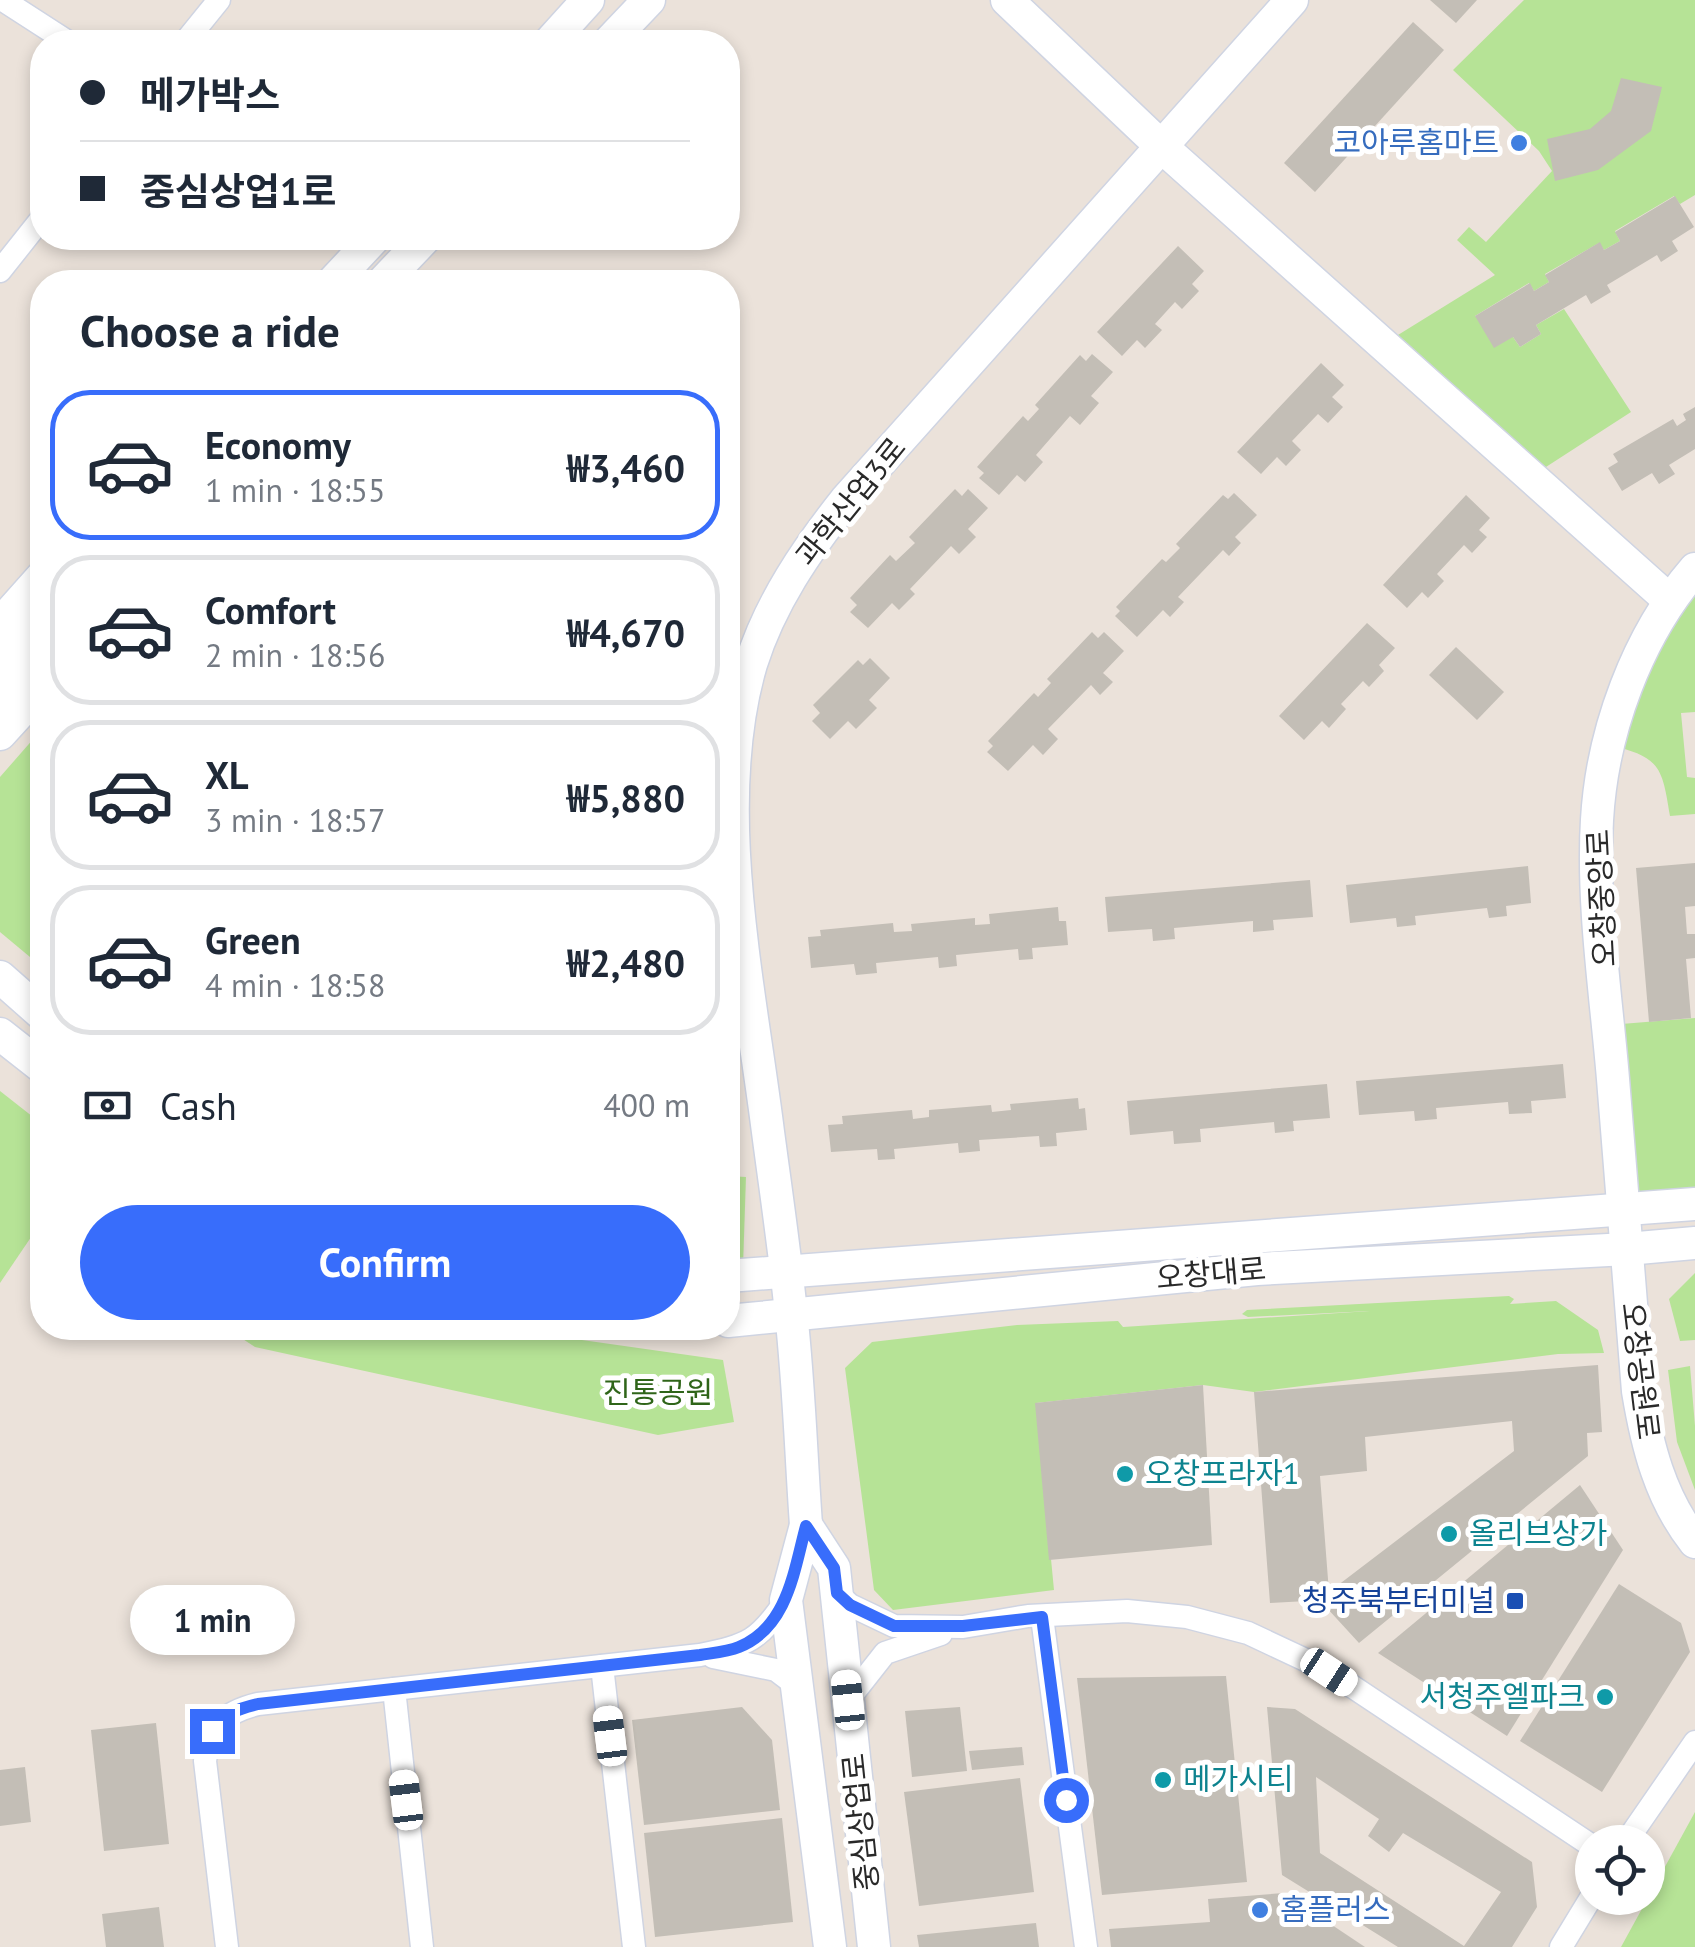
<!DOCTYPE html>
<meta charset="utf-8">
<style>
body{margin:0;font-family:"PT Sans","Noto Sans KR",sans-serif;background:#f6f6f7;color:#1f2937;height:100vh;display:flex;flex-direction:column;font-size:38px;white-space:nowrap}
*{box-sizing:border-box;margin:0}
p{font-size:32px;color:#747a83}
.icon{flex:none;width:55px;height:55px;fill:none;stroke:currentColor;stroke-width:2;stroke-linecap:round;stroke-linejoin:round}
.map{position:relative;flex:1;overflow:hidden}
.side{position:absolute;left:30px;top:270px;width:710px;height:1070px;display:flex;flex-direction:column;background:#fff;border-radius:40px;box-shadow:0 5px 15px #0003}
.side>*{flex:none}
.top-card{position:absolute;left:30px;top:30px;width:710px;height:220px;border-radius:40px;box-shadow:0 5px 15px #0003;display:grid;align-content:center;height:220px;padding:0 50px;background:#fff}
.buttons{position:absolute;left:1575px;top:1825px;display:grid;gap:20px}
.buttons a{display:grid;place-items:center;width:90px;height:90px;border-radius:50%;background:#fff;box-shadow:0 5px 15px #0003;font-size:50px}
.end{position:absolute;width:45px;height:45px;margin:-22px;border:12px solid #386dfb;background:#fff;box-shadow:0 0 0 5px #fff}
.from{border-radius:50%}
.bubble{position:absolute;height:70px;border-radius:35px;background:#fff;box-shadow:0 5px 15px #0003;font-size:32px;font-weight:700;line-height:70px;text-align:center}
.car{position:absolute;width:30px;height:60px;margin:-30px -15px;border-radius:12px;box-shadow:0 0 8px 2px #0007;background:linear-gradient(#fff 24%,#345 0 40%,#fff 0 76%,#345 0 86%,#fff 0)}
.top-card b{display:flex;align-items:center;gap:35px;height:95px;font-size:38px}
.top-card b+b{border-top:2px solid #e0e1e3}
.top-card i{width:25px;height:25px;background:#1f2937}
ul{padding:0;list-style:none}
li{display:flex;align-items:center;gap:30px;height:150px;margin:0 20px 15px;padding:0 30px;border:5px solid #e0e1e3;border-radius:40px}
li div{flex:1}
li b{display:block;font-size:38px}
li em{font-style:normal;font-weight:700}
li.current{border-color:#386dfb}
li>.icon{width:90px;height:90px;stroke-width:1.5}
h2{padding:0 50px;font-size:45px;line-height:120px}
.pay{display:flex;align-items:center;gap:25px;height:110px;padding:0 50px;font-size:38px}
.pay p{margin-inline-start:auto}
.primary-button{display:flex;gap:20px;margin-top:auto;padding:20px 50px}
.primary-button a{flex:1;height:115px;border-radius:60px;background:#386dfb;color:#fff;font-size:40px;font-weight:700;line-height:115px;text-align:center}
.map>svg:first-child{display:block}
.green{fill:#b6e396}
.building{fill:#c3beb6;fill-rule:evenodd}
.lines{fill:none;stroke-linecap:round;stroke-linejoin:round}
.street-casing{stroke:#cfd4e2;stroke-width:25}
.secondary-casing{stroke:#cfd4e2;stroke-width:35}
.street{stroke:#fff;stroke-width:22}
.secondary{stroke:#fff;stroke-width:32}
.route{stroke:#386dfb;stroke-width:12}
.shop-dot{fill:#3f7fe0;stroke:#fff;stroke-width:4}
.culture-dot{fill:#0f9aa8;stroke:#fff;stroke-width:4}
.transit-dot{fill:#1a4fb4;stroke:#fff;stroke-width:4}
.labels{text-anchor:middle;stroke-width:10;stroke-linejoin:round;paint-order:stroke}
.shop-label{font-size:30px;fill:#366cbe;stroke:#fff;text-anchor:end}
.street-label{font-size:30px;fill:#292929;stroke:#fff}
.park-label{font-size:30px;fill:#2f6519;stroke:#fff}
.culture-label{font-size:30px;fill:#0d838f;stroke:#fff;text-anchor:start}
.transit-label{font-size:30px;fill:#164399;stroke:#fff;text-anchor:end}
</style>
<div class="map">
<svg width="1695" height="1947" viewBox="0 0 1695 1947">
<rect width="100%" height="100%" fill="#ebe2da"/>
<!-- green -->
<g class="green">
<path d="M1524,0H1695V195L1680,204L1674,196L1615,231L1620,241L1604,250L1599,243L1545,274L1549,282L1534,291L1529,283L1475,316L1513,337L1520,347L1541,334L1536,325L1564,309L1631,412L1532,476L1385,343L1495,275L1457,240L1469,227L1486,242L1552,171L1539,151L1453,70Z"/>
<path d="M1695,569V712L1681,713L1687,777L1695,778V814L1670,816C1662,766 1660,757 1609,745Z"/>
<path d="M42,729V967L0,932V777Z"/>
<path d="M1695,1018V1204L1625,1210L1609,1025Z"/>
<path d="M0,1091L42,1124V1221L0,1283Z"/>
<path d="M728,1176L746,1177L743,1267L728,1265Z"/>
<path d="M1695,1273V1340L1680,1341L1669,1299Z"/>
<path d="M1509,1296L1514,1299L1510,1304L1556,1301L1598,1330L1604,1353L1558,1354L1254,1392L1203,1385L1036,1403L1054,1590L893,1610L874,1590L845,1368L872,1342L1017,1325L1118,1321L1123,1327L1370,1311L1248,1317L1242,1314L1247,1310Z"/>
<path d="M226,1328H497L723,1360L734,1422L658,1435L255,1347Z"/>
<path d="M1690,1366L1695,1426V1490L1677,1442L1668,1370Z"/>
<path d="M1695,1812V1947H1621Z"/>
</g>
<!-- building -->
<g class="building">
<path d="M1430,0H1477L1456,23Z"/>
<path d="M1413,22L1444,50L1315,192L1284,163Z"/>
<path d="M1621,78L1662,87L1651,131L1598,170L1555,181L1547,139L1590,129L1611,111Z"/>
<path d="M1675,196L1694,227L1672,241L1678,251L1661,262L1657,255L1607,285L1611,292L1591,304L1586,295L1536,325L1541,334L1520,347L1513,337L1494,348L1475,316L1530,283L1534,291L1549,282L1545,275L1600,242L1604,250L1620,241L1615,232Z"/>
<path d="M1178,246L1204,271L1192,284L1199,291L1182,309L1175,302L1155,324L1162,330L1145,348L1137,340L1122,356L1097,332Z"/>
<path d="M1092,354L1113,372L1091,396L1099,403L1080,425L1070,416L1036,455L1043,462L1025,482L1017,475L999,495L979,478L984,473L977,467L1023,416L1028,421L1039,409L1035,405L1080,355L1086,361Z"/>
<path d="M1321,363L1344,385L1332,397L1343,407L1328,423L1318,414L1292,441L1301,450L1286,466L1277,457L1261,474L1237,452Z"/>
<path d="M1695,407V449L1669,465L1675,474L1659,484L1652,473L1622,491L1608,468L1618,462L1613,454L1673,419L1677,426L1686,420L1683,414Z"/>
<path d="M955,489L962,496L968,489L988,508L968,529L976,537L959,554L951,546L910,589L915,594L899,610L892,603L868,628L850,612L857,605L850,598L890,555L896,561L915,543L909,537Z"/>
<path d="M1234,493L1257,515L1235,537L1241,543L1229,556L1223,550L1178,597L1184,602L1170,617L1163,610L1137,637L1115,616L1120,611L1116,607L1162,559L1166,562L1180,548L1176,544L1223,495L1228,499Z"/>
<path d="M1466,495L1490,518L1479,530L1487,537L1472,553L1464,545L1437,574L1444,581L1428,598L1422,592L1407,608L1383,585Z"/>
<path d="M1367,623L1395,648L1379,665L1384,671L1369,687L1363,681L1341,704L1346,709L1329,728L1322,721L1304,740L1279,716Z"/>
<path d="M1092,632L1098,638L1104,632L1124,651L1103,673L1113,682L1100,695L1091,685L1048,729L1058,739L1043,755L1033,745L1008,771L987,752L993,746L988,741L1034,693L1038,697L1051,683L1047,679Z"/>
<path d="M1456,647L1504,692L1477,720L1429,675Z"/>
<path d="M870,658L890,678L869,700L877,708L856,729L848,721L830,739L812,721L820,713L813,705L858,660L863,665Z"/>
<path d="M1695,863V906L1685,907L1687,934H1695V958L1686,959L1691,1018L1649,1022L1636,868Z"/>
<path d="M1528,866L1531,903L1506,906L1507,916L1489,918L1487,908L1415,916L1416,925L1397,927L1396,918L1350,923L1346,885Z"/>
<path d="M1310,880L1313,917L1273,920L1274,930L1253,932V921L1174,928L1175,939L1153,941L1152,929L1108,932L1105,897Z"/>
<path d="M1058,907L1059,921H1066L1068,945L1032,948L1033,959L1019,960L1018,949L956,955L957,966L939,968L938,957L876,963L877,973L856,975L854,964L811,968L808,937L821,936L820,930L893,923L894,932L912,931L911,924L975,918V925L990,924L989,914Z"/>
<path d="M1563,1064L1566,1098L1531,1101L1532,1113L1509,1114L1508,1102L1436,1108L1437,1119L1415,1121L1414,1111L1359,1115L1356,1081Z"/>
<path d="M1327,1084L1330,1118L1293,1121L1294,1131L1275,1133L1274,1122L1200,1129L1201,1142L1174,1144L1173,1131L1130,1135L1127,1101Z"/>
<path d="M1078,1098L1079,1109L1085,1108L1087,1130L1056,1133L1057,1146L1040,1147L1039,1136L979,1140L980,1151L959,1153L958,1143L894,1149L895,1159L878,1160L877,1149L831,1152L828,1125L843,1124L842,1116L912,1110L913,1119L929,1117V1110L991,1105L992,1112L1011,1110L1010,1104Z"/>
<path d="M1598,1365L1602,1432L1587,1433L1588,1456L1359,1643L1326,1607L1308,1608L1307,1601L1270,1603L1254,1392ZM1512,1421L1514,1451L1329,1592L1320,1476L1367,1471L1365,1437Z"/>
<path d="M1203,1385L1212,1545L1049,1560L1035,1403Z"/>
<path d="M1580,1485L1623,1550L1507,1736L1378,1653Z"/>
<path d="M1619,1584L1681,1623L1690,1652L1602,1792L1520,1741Z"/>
<path d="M1226,1676L1247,1882L1102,1895L1077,1678Z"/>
<path d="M742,1707L772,1740L780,1810L644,1825L632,1720Z"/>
<path d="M960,1707L967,1771L912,1777L905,1711Z"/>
<path d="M1267,1707L1295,1709L1532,1862L1537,1907L1512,1947H1398L1282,1875ZM1316,1777L1379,1819L1368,1836L1389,1852L1403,1833L1501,1892L1464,1946L1320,1853Z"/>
<path d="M156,1723L169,1844L104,1851L91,1730Z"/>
<path d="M1022,1747L1024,1765L972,1770L969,1751Z"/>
<path d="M25,1767L31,1822L0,1826V1770Z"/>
<path d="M1020,1778L1034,1892L919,1906L904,1792Z"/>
<path d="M782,1818L793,1922L655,1937L644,1833Z"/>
<path d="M1284,1893L1365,1947H1111L1109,1929L1210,1922L1208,1899Z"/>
<path d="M159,1907L164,1947H106L102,1914Z"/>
<path d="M1036,1923L1039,1947H919L917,1935Z"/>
</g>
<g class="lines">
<!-- street casing -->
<g class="street-casing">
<g id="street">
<path d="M3,0L68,42"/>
<path d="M185,42L219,0"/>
<path d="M0,271L42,218"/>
<path d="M837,1593L850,1605L894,1626L963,1627L1028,1616L1127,1611L1187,1617L1248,1633L1329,1671L1592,1846"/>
<path d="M1042,1617L1086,1947"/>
<path d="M713,1657L776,1670L797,1686"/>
<path d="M602,1666L634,1947"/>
<path d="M394,1689L422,1947"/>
<path d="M848,1700L885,1653L941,1634"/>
<path d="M1626,1842L1695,1742"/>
<path d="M227,1947L205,1761C209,1726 225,1712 258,1704L700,1655C748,1645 759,1641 786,1600"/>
<path d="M1561,1947L1592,1896"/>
</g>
</g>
<!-- secondary casing -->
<g class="secondary-casing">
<g id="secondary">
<path d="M1007,0L1162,147L1668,599"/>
<path d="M550,42L588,0"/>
<path d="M609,42L649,0"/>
<path d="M333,282L374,238"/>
<path d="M383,282L425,238"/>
<path d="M1695,569C1637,636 1602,732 1597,820C1592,906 1606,994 1613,1079C1622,1183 1629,1287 1638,1391C1647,1445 1660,1498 1695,1542"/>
<path d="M0,624L42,577"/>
<path d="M0,662L42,614"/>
<path d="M0,696L42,650"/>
<path d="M0,734L42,688"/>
<path d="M0,977L42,1014"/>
<path d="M0,1034L42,1067"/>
<path d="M728,1276L1695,1204"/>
<path d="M728,1321L1257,1269L1627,1249L1695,1243"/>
<path d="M806,1525C801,1455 799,1384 791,1313C785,1253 776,1192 768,1132C750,987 709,806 751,664C770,603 807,549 846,500L1292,0"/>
<path d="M830,1947L786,1600L806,1525L834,1568L874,1947"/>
</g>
</g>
<!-- street -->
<use href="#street" class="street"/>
<!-- secondary -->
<use href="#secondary" class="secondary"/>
</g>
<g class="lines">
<!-- route -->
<path class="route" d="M212,1731C225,1713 237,1709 258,1704L700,1655C712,1653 727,1652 739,1647C788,1627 794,1570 806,1526L834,1568L837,1593L850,1605L894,1626H963L1042,1617L1066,1800"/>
</g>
<!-- markers -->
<g class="shop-dot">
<circle cx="1519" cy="143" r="10"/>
<circle cx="1260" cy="1910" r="10"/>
</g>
<g class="culture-dot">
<circle cx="1125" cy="1474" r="10"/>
<circle cx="1449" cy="1534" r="10"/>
<circle cx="1605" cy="1697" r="10"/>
<circle cx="1163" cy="1780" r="10"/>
</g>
<rect class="transit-dot" x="1505" y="1591" width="20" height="20" rx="5"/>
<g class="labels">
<!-- shop labels -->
<g class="shop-label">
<text x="1499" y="153">코아루홈마트</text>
<text x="1280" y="1920" text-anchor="start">홈플러스</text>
</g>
<!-- street labels -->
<g class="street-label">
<text transform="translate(851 502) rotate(-51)" y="10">과학산업3로</text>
<text transform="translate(1602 898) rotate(-93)" y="10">오창중앙로</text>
<text transform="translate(1211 1274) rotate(-5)" y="10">오창대로</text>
<text transform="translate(1640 1371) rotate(83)" y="10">오창공원로</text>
<text transform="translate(861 1822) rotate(-96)" y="10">중심상업로</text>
</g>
<!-- park labels -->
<g class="park-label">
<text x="658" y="1403">진통공원</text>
</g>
<!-- culture labels -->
<g class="culture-label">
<text x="1145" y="1484">오창프라자1</text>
<text x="1469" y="1544">올리브상가</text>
<text x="1585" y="1707" text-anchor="end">서청주엘파크</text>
<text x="1183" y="1790">메가시티</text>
</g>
<!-- transit labels -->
<g class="transit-label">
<text x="1495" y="1611">청주북부터미널</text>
</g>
</g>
</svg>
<div class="buttons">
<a><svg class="icon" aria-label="locate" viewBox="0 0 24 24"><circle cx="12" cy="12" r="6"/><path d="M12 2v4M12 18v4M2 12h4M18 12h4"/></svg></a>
</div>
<i class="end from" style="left:1066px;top:1800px"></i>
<i class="end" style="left:212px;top:1731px"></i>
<div class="bubble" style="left:130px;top:1585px;width:165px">1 min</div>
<i class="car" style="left:1329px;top:1672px;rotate:123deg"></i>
<i class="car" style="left:848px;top:1700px;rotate:354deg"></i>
<i class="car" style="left:610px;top:1736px;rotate:353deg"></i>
<i class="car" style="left:406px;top:1800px;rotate:353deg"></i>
<div class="top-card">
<b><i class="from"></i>메가박스</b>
<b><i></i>중심상업1로</b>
</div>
<section class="side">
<h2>Choose a ride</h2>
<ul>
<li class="current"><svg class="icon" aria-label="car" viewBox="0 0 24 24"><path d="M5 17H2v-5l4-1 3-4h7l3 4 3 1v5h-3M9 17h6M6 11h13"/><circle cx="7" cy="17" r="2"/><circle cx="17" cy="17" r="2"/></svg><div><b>Economy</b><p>1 min · 18:55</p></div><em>₩3,460</em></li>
<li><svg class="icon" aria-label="car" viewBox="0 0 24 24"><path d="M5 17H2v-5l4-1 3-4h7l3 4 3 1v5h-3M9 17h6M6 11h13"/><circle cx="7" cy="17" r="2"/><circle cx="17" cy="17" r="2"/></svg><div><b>Comfort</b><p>2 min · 18:56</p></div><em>₩4,670</em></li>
<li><svg class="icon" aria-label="car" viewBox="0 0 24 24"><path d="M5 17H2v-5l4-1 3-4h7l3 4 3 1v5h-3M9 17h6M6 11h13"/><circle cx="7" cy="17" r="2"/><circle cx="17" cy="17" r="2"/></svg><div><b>XL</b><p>3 min · 18:57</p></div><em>₩5,880</em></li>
<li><svg class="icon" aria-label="car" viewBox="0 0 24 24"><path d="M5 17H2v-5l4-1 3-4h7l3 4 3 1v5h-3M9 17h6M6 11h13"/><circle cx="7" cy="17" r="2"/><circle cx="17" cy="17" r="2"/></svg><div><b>Green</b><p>4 min · 18:58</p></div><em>₩2,480</em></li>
</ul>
<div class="pay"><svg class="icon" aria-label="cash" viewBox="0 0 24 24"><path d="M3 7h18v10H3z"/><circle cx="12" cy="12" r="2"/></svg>Cash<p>400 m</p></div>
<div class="primary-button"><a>Confirm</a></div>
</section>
</div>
